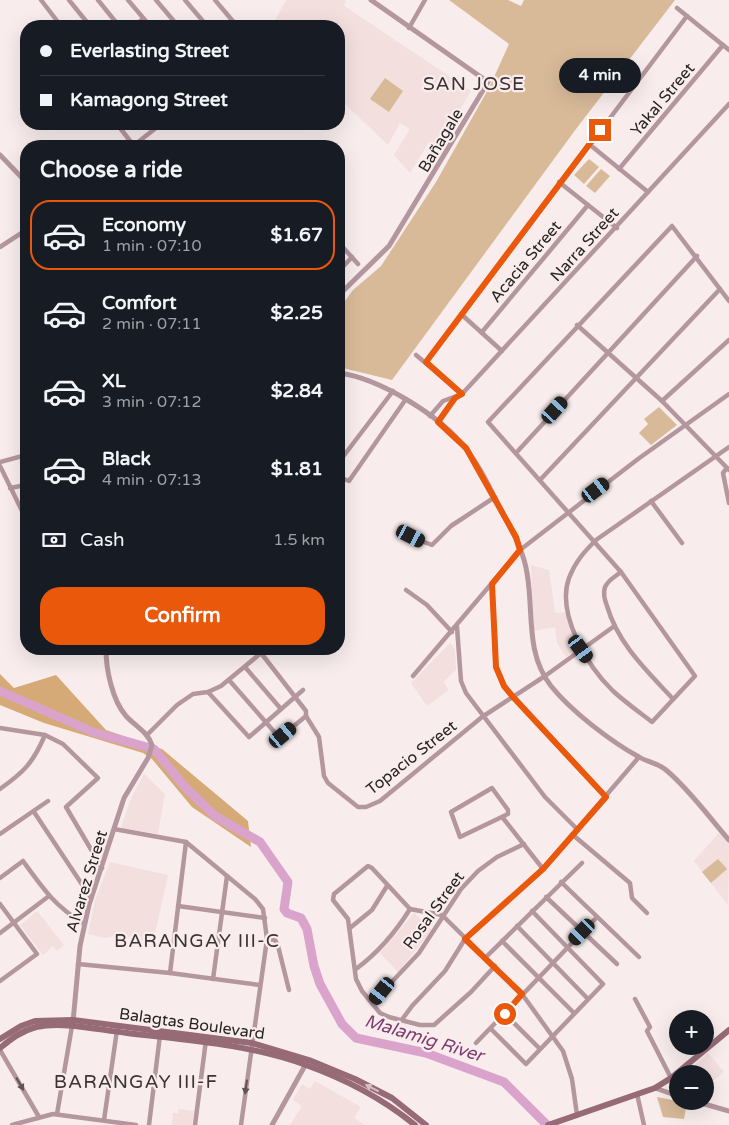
<!DOCTYPE html>
<meta charset="utf-8">
<style>
body{margin:0;font-family:"Varela Round",sans-serif;background:#242831;color:#f1f3f6;height:100vh;display:flex;flex-direction:column;font-size:19px;white-space:nowrap}
*{box-sizing:border-box;margin:0}
p{font-size:16px;color:#9ea1a6}
.icon{flex:none;width:28px;height:28px;fill:none;stroke:currentColor;stroke-width:2;stroke-linecap:round;stroke-linejoin:round}
.map{position:relative;flex:1;overflow:hidden}
.panel{position:absolute;left:20px;top:140px;width:325px;height:515px;display:flex;flex-direction:column;background:#171b24;border-radius:20px;box-shadow:0 5px 20px #0002}
.panel>*{flex:none}
.hud{position:absolute;left:20px;top:20px;width:325px;height:110px;border-radius:20px;box-shadow:0 5px 20px #0002;display:grid;align-content:center;height:110px;padding:0 20px;background:#171b24}
.controls{position:absolute;left:669px;top:1010px;display:grid;gap:10px}
.controls a{display:grid;place-items:center;width:45px;height:45px;border-radius:50%;background:#171b24;box-shadow:0 5px 20px #0002;font-size:25px}
.end{position:absolute;width:22px;height:22px;margin:-11px;border:6px solid #ea580c;background:#fff;box-shadow:0 0 0 2px #fff}
.from{border-radius:50%}
.bubble{position:absolute;height:35px;border-radius:18px;background:#171b24;box-shadow:0 5px 20px #0002;font-size:16px;font-weight:800;line-height:35px;text-align:center}
.car{position:absolute;width:15px;height:30px;margin:-15px -8px;border-radius:6px;box-shadow:0 0 4px 1px #0007;background:linear-gradient(#222 24%,#8ab4d8 0 40%,#222 0 76%,#8ab4d8 0 86%,#222 0)}
.hud b{display:flex;align-items:center;gap:18px;height:48px;font-size:19px}
.hud b+b{border-top:1px solid #363941}
.hud i{width:12px;height:12px;background:#f1f3f6}
ul{padding:0;list-style:none}
li{display:flex;align-items:center;gap:15px;height:70px;margin:0 10px 8px;padding:0 10px;border:2px solid transparent;border-radius:20px}
li div{flex:1}
li b{display:block;font-size:19px}
li em{font-style:normal;font-weight:800}
li.selected{border-color:#ea580c}
li>.icon{width:45px;height:45px;stroke-width:1.5}
h2{padding:0 20px;font-size:22px;line-height:60px}
.pay{display:flex;align-items:center;gap:12px;height:55px;padding:0 20px;font-size:19px}
.pay p{margin-inline-start:auto}
.action{display:flex;gap:10px;margin-top:auto;padding:10px 20px}
.action a{flex:1;height:58px;border-radius:20px;background:#ea580c;color:#fff;font-size:20px;font-weight:800;line-height:58px;text-align:center}
.map>svg:first-child{display:block}
.built{fill:#f3dfdd}
.green{fill:#d8ba99}
.forest{fill:#d6aa77}
.lines{fill:none;stroke-linecap:round;stroke-linejoin:round}
.river{stroke:#daa3cb;stroke-width:9}
.minor{stroke:#b4969e;stroke-width:4.5}
.tertiary{stroke:#b4969e;stroke-width:5}
.secondary{stroke:#966b77;stroke-width:6}
.oneway{fill:#615255}
.oneway2{fill:#d6c0c3}
.route{stroke:#ea580c;stroke-width:6}
.labels{text-anchor:middle;stroke-width:4.5;stroke-linejoin:round;paint-order:stroke}
.street-label{font-size:16px;fill:#292424;stroke:#f8edec}
.water-label{font-size:18px;font-style:italic;fill:#7e3c70;stroke:#f8edec}
.quarter-label{font-size:19px;letter-spacing:1px;fill:#3c3332;stroke:#f8edec}
</style>
<div class="map">
<svg width="729" height="1125" viewBox="0 0 729 1125">
<rect width="100%" height="100%" fill="#f8edec"/>
<!-- built -->
<g class="built">
<path d="M286,0H346L344,6L471,91L437,147L429,142L410,173L394,155L410,129L400,123L388,145L339,98V26H272Z"/>
<path d="M531,565L549,570L555,613L567,612L579,646L578,649L566,657L557,643L555,627L534,631Z"/>
<path d="M450,643L455,650L456,670L443,682L449,690L427,706L411,683Z"/>
<path d="M144,774L165,794L158,834L121,828L131,798Z"/>
<path d="M719,833L729,844L728,905L694,861Z"/>
<path d="M110,862L168,875L153,943L118,935L105,938L88,934L95,900Z"/>
<path d="M37,911L64,945L57,951L53,946L43,955L20,925Z"/>
<path d="M414,913L432,930L398,972L380,953Z"/>
<path d="M708,1053L724,1072L705,1087V1074H686Z"/>
<path d="M315,1081L361,1107L354,1118L365,1125H290L302,1106L293,1100L302,1084L310,1089Z"/>
<path d="M178,1109L194,1111L192,1125H172L173,1113H178Z"/>
</g>
<!-- green -->
<g class="green">
<path d="M449,0H508L521,6L524,0H675L576,129L392,380L339,367V309L353,290L381,266L436,182L490,86L509,44Z"/>
<path d="M385,78L403,91L389,112L370,99Z"/>
<path d="M589,159L599,167L584,184L574,175Z"/>
<path d="M601,169L610,176L595,193L586,186Z"/>
<path d="M659,407L677,425L651,445L639,433L648,424L644,419Z"/>
<path d="M718,859L727,869L711,883L702,872Z"/>
<path d="M657,1097L687,1103L684,1119L663,1117Z"/>
</g>
<!-- forest -->
<path class="forest" d="M0,674L14,688L56,675L106,730L162,749L248,821L251,847L192,807L152,759L143,753L44,723L0,705Z"/>
<g class="lines">
<!-- river -->
<path class="river" d="M0,691L93,732L154,749L185,787L215,816L260,842L288,882L284,909L287,913L301,918L307,929L314,966L320,984L342,1024L356,1038L426,1053L504,1082L547,1125"/>
<!-- minor -->
<g class="minor">
<path d="M41,0L61,26"/>
<path d="M69,0L90,26"/>
<path d="M98,0L119,26"/>
<path d="M128,0L150,26"/>
<path d="M156,0L178,26"/>
<path d="M185,0L207,26"/>
<path d="M215,0L237,26"/>
<path d="M677,8L729,50"/>
<path d="M134,26L143,19"/>
<path d="M409,28L425,0"/>
<path d="M117,124L134,146"/>
<path d="M589,144L648,192"/>
<path d="M133,146L161,124"/>
<path d="M619,169L723,45"/>
<path d="M559,182L617,228"/>
<path d="M339,243L358,264"/>
<path d="M0,247L26,230"/>
<path d="M339,271L352,257"/>
<path d="M729,301L672,226L488,422L621,572L695,676L652,722C639,712 625,702 613,691C588,667 556,614 569,578C575,562 584,552 596,540L729,447"/>
<path d="M461,314L502,351"/>
<path d="M577,325L662,401L729,470"/>
<path d="M482,332L588,205"/>
<path d="M416,355L462,394"/>
<path d="M426,362L687,16"/>
<path d="M662,401L729,340"/>
<path d="M430,416L443,401L462,394L729,104"/>
<path d="M438,422L455,398"/>
<path d="M516,453L697,256"/>
<path d="M0,462L26,455"/>
<path d="M339,462L393,391"/>
<path d="M0,466L26,519"/>
<path d="M727,468L723,473L729,503"/>
<path d="M339,477L349,481L406,399"/>
<path d="M540,480L720,289"/>
<path d="M10,488L26,485"/>
<path d="M651,501L682,543"/>
<path d="M411,537L432,545L451,526L495,497"/>
<path d="M621,572C616,576 608,580 605,587C603,593 605,601 607,606C618,644 647,671 673,699"/>
<path d="M492,584L496,667L504,686L606,797"/>
<path d="M406,590L427,605L452,632"/>
<path d="M457,627L461,681L466,693L545,797L578,830"/>
<path d="M261,653L306,711V716L319,737L324,776L328,783L358,807H366L380,801L482,717L545,676L613,627"/>
<path d="M245,667L281,709"/>
<path d="M413,676L520,550L638,459L729,394"/>
<path d="M229,680L277,735H283L306,716"/>
<path d="M208,692L249,737L303,690"/>
<path d="M0,728L45,735L63,744L98,778L66,807L102,868"/>
<path d="M147,735L177,705L193,694L208,692L221,686L266,649"/>
<path d="M492,788L508,810V814L460,837L451,812Z"/>
<path d="M0,789C24,772 33,763 45,735"/>
<path d="M34,812L91,898"/>
<path d="M503,818L543,869"/>
<path d="M114,829L186,842L255,899L263,909L267,939L241,1125"/>
<path d="M0,834L48,801"/>
<path d="M573,835L630,883L632,898L647,913"/>
<path d="M0,878L23,861C44,890 54,905 84,924"/>
<path d="M561,882L639,957"/>
<path d="M546,897L617,964"/>
<path d="M0,904L37,954L0,981"/>
<path d="M178,906L265,918"/>
<path d="M517,926L588,999"/>
<path d="M350,928L372,910L387,886"/>
<path d="M0,933L49,896"/>
<path d="M267,939L275,940L278,946L289,990"/>
<path d="M502,941L574,1013"/>
<path d="M486,957L582,863"/>
<path d="M78,964L170,973L259,985"/>
<path d="M495,966L471,992L434,1025H420L389,1017L380,1013L362,991L356,979L348,919L333,900L334,894L368,866L372,868L410,909L442,915L522,994L563,1051L572,1079L577,1115"/>
<path d="M356,969C379,952 395,933 410,909"/>
<path d="M170,973L186,842"/>
<path d="M213,979L227,876"/>
<path d="M635,999L650,1027L647,1031L671,1078"/>
<path d="M372,1003L419,953L461,889L478,871L497,857L524,844"/>
<path d="M505,1014L540,1049"/>
<path d="M401,1021L412,1006L445,971L465,939L543,869L639,757"/>
<path d="M491,1029L526,1064L603,984L532,911"/>
<path d="M476,1043L597,917"/>
<path d="M0,1050L39,1117"/>
<path d="M637,1094L644,1125"/>
<path d="M57,1114L72,1026"/>
<path d="M104,1120L117,1030"/>
<path d="M12,1125L53,1114L136,1125"/>
<path d="M149,1125L160,1035"/>
<path d="M195,1125L206,1040"/>
</g>
<!-- tertiary -->
<g class="tertiary">
<path d="M0,155L26,182"/>
<path d="M339,295L389,246L488,82L371,0"/>
<path d="M339,373C379,378 441,416 466,449C481,468 492,492 503,514C513,533 524,552 527,573C534,612 525,653 551,686C571,711 610,741 639,757C647,762 658,763 666,770C688,788 709,817 729,840"/>
<path d="M73,1022L80,946L89,905L124,798L148,758L152,745C148,732 135,726 126,716C112,700 106,669 106,649"/>
<path d="M655,1088L678,1096"/>
<path d="M694,1101L729,1111"/>
<path d="M272,1125L307,1062"/>
</g>
<!-- secondary -->
<g class="secondary">
<path d="M0,1039L21,1026L35,1021L73,1020L252,1043L309,1060L355,1079L392,1098L426,1125"/>
<path d="M0,1048C11,1039 21,1031 36,1027C64,1021 98,1030 127,1033C186,1040 249,1044 306,1065C345,1079 383,1099 415,1125"/>
<path d="M548,1125L655,1088L671,1078L729,1030"/>
</g>
</g>
<!-- one-way arrows -->
<defs><path id="oneway-solid" d="M-6-.8H1V-3.2L6.5 0L1 3.2V.8H-6Z" transform="scale(1.25)"/></defs>
<g class="oneway">
<use href="#oneway-solid" transform="translate(20 1084) rotate(60)"/>
<use href="#oneway-solid" transform="translate(246 1087) rotate(98)"/>
</g>
<use class="oneway2" href="#oneway-solid" transform="translate(372 1088) rotate(-153)"/>
<g class="lines">
<!-- route -->
<path class="route" d="M505,1014L522,994L465,939L543,869L606,797L513,697L504,686L496,667L492,584L520,550L516,537L466,448L438,422L455,398L462,394L426,362L600,130"/>
</g>
<g class="labels">
<!-- street labels -->
<g class="street-label">
<text transform="translate(662 99) rotate(-50)" y="6">Yakal Street</text>
<text transform="translate(440 140) rotate(-59)" y="6">Bañagale</text>
<text transform="translate(584 244) rotate(-48)" y="6">Narra Street</text>
<text transform="translate(525 261) rotate(-50)" y="6">Acacia Street</text>
<text transform="translate(411 757) rotate(-38)" y="6">Topacio Street</text>
<text transform="translate(86 881) rotate(-73)" y="6">Alvarez Street</text>
<text transform="translate(433 910) rotate(-54)" y="6">Rosal Street</text>
<text transform="translate(192 1023) rotate(8)" y="6">Balagtas Boulevard</text>
</g>
<!-- water labels -->
<g class="water-label">
<text transform="translate(424 1038) rotate(17)" y="6">Malamig River</text>
</g>
<!-- quarter labels -->
<g class="quarter-label">
<text x="474" y="90">SAN JOSE</text>
<text x="197" y="947">BARANGAY III-C</text>
<text x="136" y="1088">BARANGAY III-F</text>
</g>
</g>
</svg>
<div class="controls">
<a>+</a>
<a>−</a>
</div>
<i class="end from" style="left:505px;top:1014px"></i>
<i class="end" style="left:600px;top:130px"></i>
<div class="bubble" style="left:559px;top:58px;width:82px">4 min</div>
<i class="car" style="left:555px;top:410px;rotate:42deg"></i>
<i class="car" style="left:596px;top:490px;rotate:53deg"></i>
<i class="car" style="left:411px;top:536px;rotate:117deg"></i>
<i class="car" style="left:581px;top:649px;rotate:144deg"></i>
<i class="car" style="left:283px;top:735px;rotate:50deg"></i>
<i class="car" style="left:582px;top:932px;rotate:224deg"></i>
<i class="car" style="left:382px;top:991px;rotate:219deg"></i>
<div class="hud">
<b><i class="from"></i>Everlasting Street</b>
<b><i></i>Kamagong Street</b>
</div>
<section class="panel">
<h2>Choose a ride</h2>
<ul>
<li class="selected"><svg class="icon" aria-label="car" viewBox="0 0 24 24"><path d="M5 17H2v-5l4-1 3-4h7l3 4 3 1v5h-3M9 17h6M6 11h13"/><circle cx="7" cy="17" r="2"/><circle cx="17" cy="17" r="2"/></svg><div><b>Economy</b><p>1 min · 07:10</p></div><em>$1.67</em></li>
<li><svg class="icon" aria-label="car" viewBox="0 0 24 24"><path d="M5 17H2v-5l4-1 3-4h7l3 4 3 1v5h-3M9 17h6M6 11h13"/><circle cx="7" cy="17" r="2"/><circle cx="17" cy="17" r="2"/></svg><div><b>Comfort</b><p>2 min · 07:11</p></div><em>$2.25</em></li>
<li><svg class="icon" aria-label="car" viewBox="0 0 24 24"><path d="M5 17H2v-5l4-1 3-4h7l3 4 3 1v5h-3M9 17h6M6 11h13"/><circle cx="7" cy="17" r="2"/><circle cx="17" cy="17" r="2"/></svg><div><b>XL</b><p>3 min · 07:12</p></div><em>$2.84</em></li>
<li><svg class="icon" aria-label="car" viewBox="0 0 24 24"><path d="M5 17H2v-5l4-1 3-4h7l3 4 3 1v5h-3M9 17h6M6 11h13"/><circle cx="7" cy="17" r="2"/><circle cx="17" cy="17" r="2"/></svg><div><b>Black</b><p>4 min · 07:13</p></div><em>$1.81</em></li>
</ul>
<div class="pay"><svg class="icon" aria-label="cash" viewBox="0 0 24 24"><path d="M3 7h18v10H3z"/><circle cx="12" cy="12" r="2"/></svg>Cash<p>1.5 km</p></div>
<div class="action"><a>Confirm</a></div>
</section>
</div>
